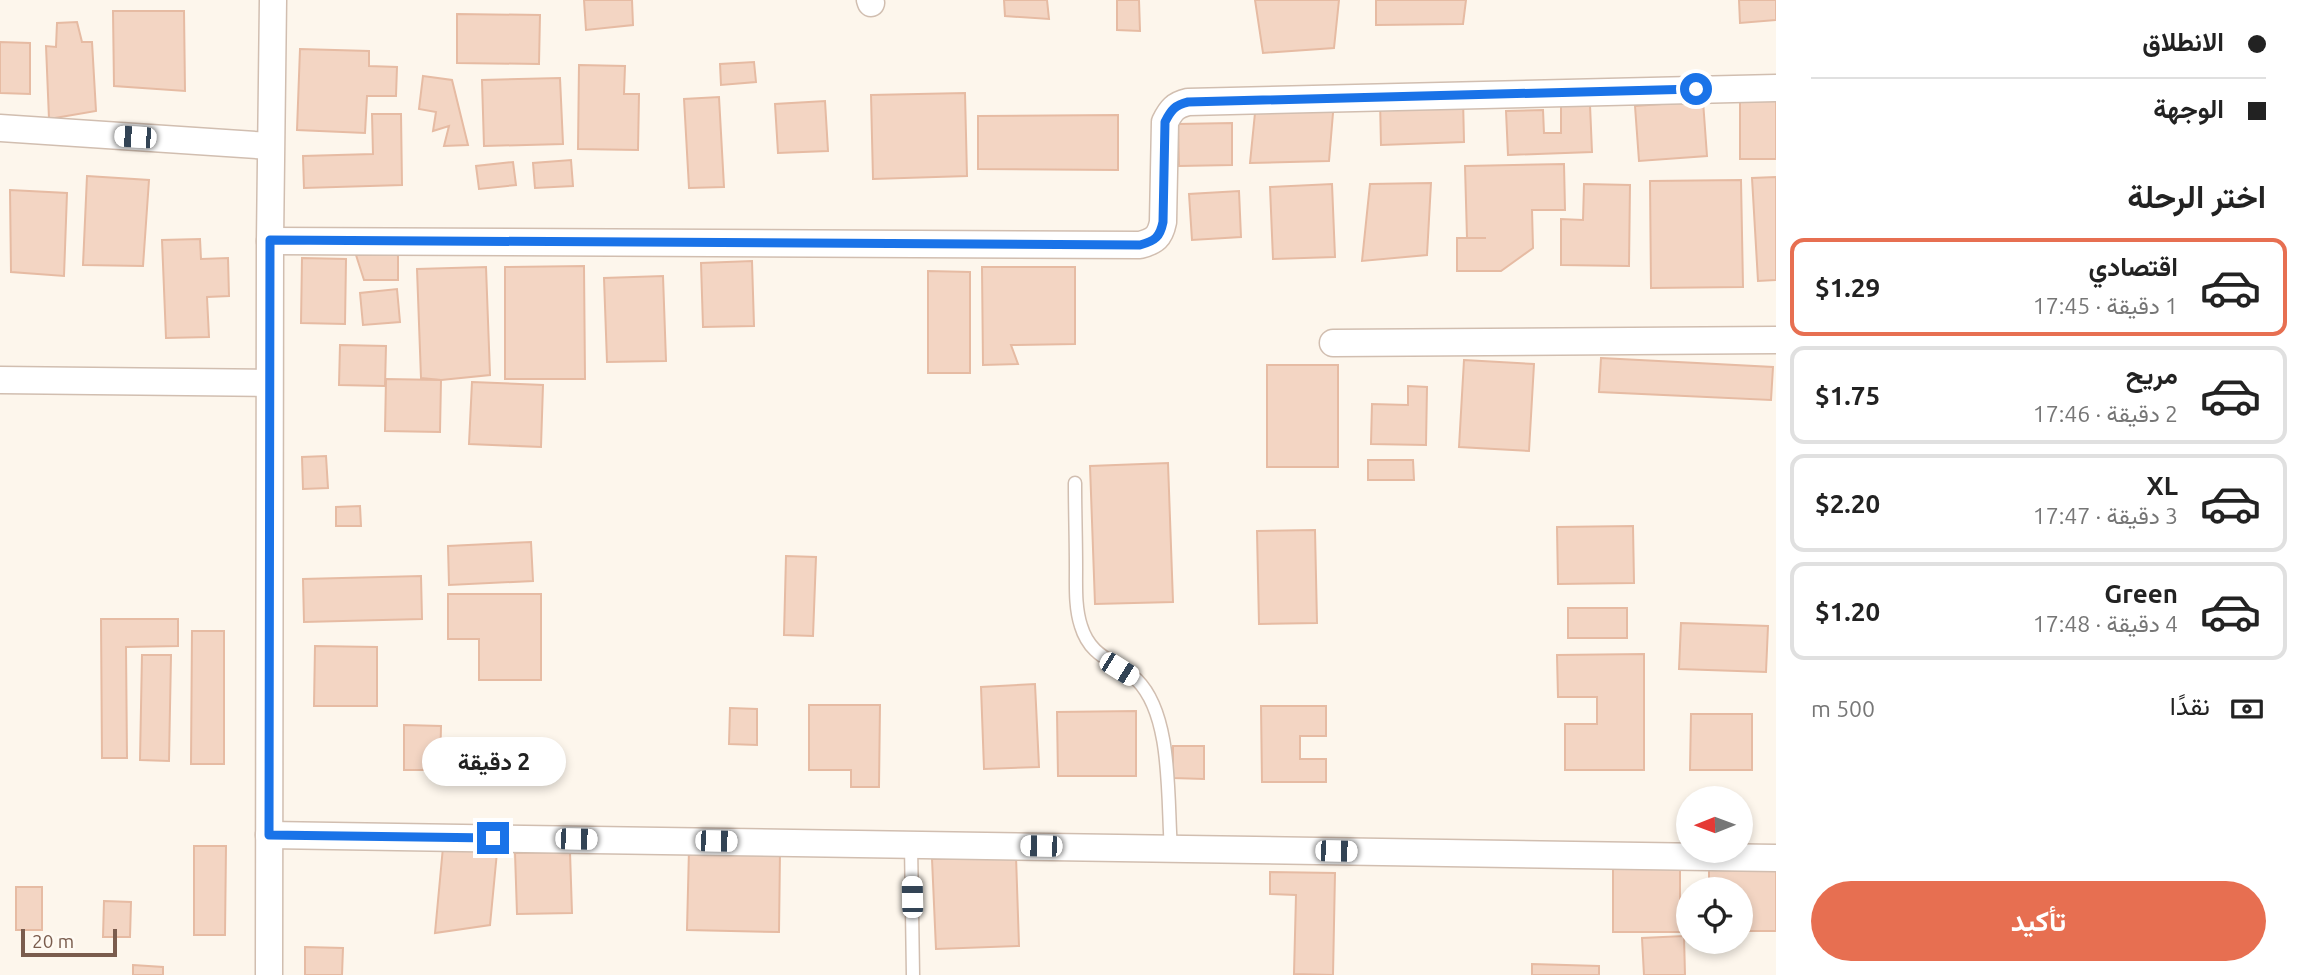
<!DOCTYPE html>
<html lang="ar">
<meta charset="utf-8">
<style>
body{margin:0;font-family:Ubuntu,Vazirmatn,sans-serif;background:#f2f2f2;color:#222;direction:rtl;height:100vh;display:flex;flex-direction:column;font-size:26px;white-space:nowrap}
*{box-sizing:border-box;margin:0}
p{font-size:23px;color:#767676}
.icon{flex:none;width:38px;height:38px;fill:none;stroke:currentColor;stroke-width:2;stroke-linecap:round;stroke-linejoin:round}
.map{position:relative;flex:1;overflow:hidden;direction:ltr}
.side{display:flex;flex-direction:column;background:#fff;width:525px}
.side>*{flex:none}
.hud{display:grid;align-content:center;height:154px;padding:0 35px;background:#fff}
.needle{width:46px;rotate:269deg}
.controls{position:absolute;left:1676px;top:786px;display:grid;gap:14px}
.controls a{display:grid;place-items:center;width:77px;height:77px;border-radius:50%;background:#fff;box-shadow:0 4px 10px #0003;font-size:35px}
.scale{position:absolute;left:21px;bottom:18px;width:96px;box-sizing:border-box;padding-left:7px;border:4px solid #7a5c4d;border-top:0;font-size:19px;line-height:24px;white-space:nowrap;color:#7a5c4d;-webkit-text-stroke:5px #fffaf3;paint-order:stroke}
.end{position:absolute;width:32px;height:32px;margin:-16px;border:9px solid #1a73e8;background:#fff;box-shadow:0 0 0 4px #fff}
.from{border-radius:50%}
.bubble{position:absolute;height:49px;border-radius:24px;background:#fff;box-shadow:0 4px 10px #0003;font-size:23px;font-weight:700;line-height:49px;text-align:center;direction:rtl}
.car{position:absolute;width:21px;height:42px;margin:-21px -10px;border-radius:9px;box-shadow:0 0 5px 2px #0007;background:linear-gradient(#fff 24%,#345 0 40%,#fff 0 76%,#345 0 86%,#fff 0)}
.hud b{display:flex;align-items:center;gap:24px;height:66px;font-size:26px}
.hud b+b{border-top:2px solid #e0e0e0}
.hud i{width:18px;height:18px;background:#222}
ul{padding:0;list-style:none}
li{display:flex;align-items:center;gap:21px;height:98px;margin:0 14px 10px;padding:0 21px;border:4px solid #e0e0e0;border-radius:14px}
li div{flex:1}
li b{display:block;font-size:26px}
li em{font-style:normal;font-weight:700}
li.active{border-color:#e76f51}
li>.icon{width:63px;height:63px;stroke-width:1.5}
h2{padding:0 35px;font-size:32px;line-height:84px}
.pay{display:flex;align-items:center;gap:18px;height:77px;padding:0 35px;font-size:26px}
.pay p{margin-inline-start:auto}
.primary-button{display:flex;gap:14px;margin-top:auto;padding:14px 35px}
.primary-button a{flex:1;height:80px;border-radius:42px;background:#e76f51;color:#fff;font-size:28px;font-weight:700;line-height:80px;text-align:center}
main{display:flex;flex:1;min-height:0}
.map>svg:first-child{display:block}
.building{fill:#f3d5c3;stroke:#e6bba3;stroke-width:2}
.lines{fill:none;stroke-linecap:round;stroke-linejoin:round}
.lane-casing{stroke:#d1beb0;stroke-width:15}
.street-casing{stroke:#d1beb0;stroke-width:29}
.lane{stroke:#fff;stroke-width:12}
.street{stroke:#fff;stroke-width:26}
.route{stroke:#1a73e8;stroke-width:9}
</style>
<main>
<section class="side">
<div class="hud">
<b><i class="from"></i>الانطلاق</b>
<b><i></i>الوجهة</b>
</div>
<h2>اختر الرحلة</h2>
<ul>
<li class="active"><svg class="icon" aria-label="car" viewBox="0 0 24 24"><path d="M5 17H2v-5l4-1 3-4h7l3 4 3 1v5h-3M9 17h6M6 11h13"/><circle cx="7" cy="17" r="2"/><circle cx="17" cy="17" r="2"/></svg><div><b>اقتصادي</b><p>1 دقيقة · 17:45</p></div><em>$1.29</em></li>
<li><svg class="icon" aria-label="car" viewBox="0 0 24 24"><path d="M5 17H2v-5l4-1 3-4h7l3 4 3 1v5h-3M9 17h6M6 11h13"/><circle cx="7" cy="17" r="2"/><circle cx="17" cy="17" r="2"/></svg><div><b>مريح</b><p>2 دقيقة · 17:46</p></div><em>$1.75</em></li>
<li><svg class="icon" aria-label="car" viewBox="0 0 24 24"><path d="M5 17H2v-5l4-1 3-4h7l3 4 3 1v5h-3M9 17h6M6 11h13"/><circle cx="7" cy="17" r="2"/><circle cx="17" cy="17" r="2"/></svg><div><b>XL</b><p>3 دقيقة · 17:47</p></div><em>$2.20</em></li>
<li><svg class="icon" aria-label="car" viewBox="0 0 24 24"><path d="M5 17H2v-5l4-1 3-4h7l3 4 3 1v5h-3M9 17h6M6 11h13"/><circle cx="7" cy="17" r="2"/><circle cx="17" cy="17" r="2"/></svg><div><b>Green</b><p>4 دقيقة · 17:48</p></div><em>$1.20</em></li>
</ul>
<div class="pay"><svg class="icon" aria-label="cash" viewBox="0 0 24 24"><path d="M3 7h18v10H3z"/><circle cx="12" cy="12" r="2"/></svg>نقدًا<p>500 m</p></div>
<div class="primary-button"><a>تأكيد</a></div>
</section>
<div class="map">
<svg width="1776" height="975" viewBox="0 0 1776 975">
<rect width="100%" height="100%" fill="#fdf6ec"/>
<!-- building -->
<g class="building">
<path d="M584,0H632L633,25L586,30Z"/>
<path d="M1004,0H1047L1049,19L1005,16Z"/>
<path d="M1117,0H1139L1140,31L1117,30Z"/>
<path d="M1255,0H1339L1334,48L1263,53Z"/>
<path d="M1376,0H1466L1463,24L1376,25Z"/>
<path d="M1739,0H1776V20L1740,23Z"/>
<path d="M113,11H184L185,91L114,86Z"/>
<path d="M457,14L540,15L539,64L457,63Z"/>
<path d="M77,22L82,42H92L96,111L49,119L46,46L56,47L57,23Z"/>
<path d="M0,42L30,43V94L0,93Z"/>
<path d="M300,49L369,51V66L397,67L396,96H367L365,133L297,130Z"/>
<path d="M754,62L756,82L721,85L720,64Z"/>
<path d="M579,65L625,66L624,94H639L638,150L578,149Z"/>
<path d="M423,76L452,80L468,145L444,146L449,126L433,131L436,112L419,109Z"/>
<path d="M560,78L563,144L484,146L482,80Z"/>
<path d="M965,93L967,176L873,179L871,95Z"/>
<path d="M719,97L724,187L689,188L684,99Z"/>
<path d="M1463,98L1464,142L1381,145L1380,101Z"/>
<rect x="1740" y="100" width="36" height="59"/>
<path d="M825,101L828,151L778,153L775,104Z"/>
<path d="M1334,101L1329,161L1250,163L1256,103Z"/>
<path d="M1703,101L1707,156L1639,161L1635,106Z"/>
<path d="M1561,105H1590L1592,152L1508,155L1506,111L1543,110L1544,133H1561Z"/>
<path d="M372,114H401L402,185L304,188L303,156L373,154Z"/>
<path d="M1118,115V170L978,169V116Z"/>
<path d="M1232,123V165L1179,166L1178,124Z"/>
<path d="M571,160L573,186L535,188L533,163Z"/>
<path d="M513,162L516,185L479,189L476,166Z"/>
<path d="M1564,164L1565,210H1532L1533,248L1501,271H1457V238H1486H1467L1465,166Z"/>
<path d="M87,176L149,180L143,266L83,265Z"/>
<path d="M1776,177V280L1758,281L1752,178Z"/>
<path d="M1741,180L1743,287L1651,288L1650,181Z"/>
<path d="M1431,183L1427,255L1362,261L1370,184Z"/>
<path d="M1332,184L1335,257L1273,259L1270,187Z"/>
<path d="M1584,184L1630,185L1629,266L1561,265V219L1583,220Z"/>
<path d="M10,190L67,193L64,276L11,272Z"/>
<path d="M1239,191L1241,237L1192,240L1189,194Z"/>
<path d="M200,239L201,259L228,258L229,296L207,297L209,337L166,338L162,240Z"/>
<path d="M356,255H398V280H364Z"/>
<path d="M302,258L346,259L345,324L301,323Z"/>
<path d="M752,261L754,326L703,327L701,263Z"/>
<path d="M584,266L585,379H505V267Z"/>
<path d="M486,267L490,375L441,380L421,378L417,269Z"/>
<path d="M982,267H1075V344L1011,345L1018,364L983,365Z"/>
<path d="M928,271L970,272V373H928Z"/>
<path d="M663,276L666,361L607,362L604,278Z"/>
<path d="M397,289L400,322L363,325L360,293Z"/>
<path d="M340,345L386,346L385,386L339,385Z"/>
<path d="M1601,358L1773,367L1771,400L1599,392Z"/>
<path d="M1464,360L1534,364L1529,451L1459,447Z"/>
<rect x="1267" y="365" width="71" height="102"/>
<path d="M386,379L441,380L440,432L385,431Z"/>
<path d="M472,382L543,385L541,447L469,444Z"/>
<path d="M1408,386L1427,387L1426,445L1371,444L1372,404L1408,405Z"/>
<path d="M326,456L328,488L303,489L302,457Z"/>
<path d="M1368,460H1413L1414,480H1368Z"/>
<path d="M1168,463L1173,602L1095,604L1090,466Z"/>
<path d="M360,506L361,526H336V507Z"/>
<path d="M1633,526L1634,583L1558,584L1557,527Z"/>
<path d="M1315,530L1317,623L1259,624L1257,531Z"/>
<path d="M531,542L533,581L449,585L448,546Z"/>
<path d="M786,556L816,557L813,636L784,635Z"/>
<path d="M421,576L422,619L304,622L303,579Z"/>
<path d="M448,594H541V680H479V639H448Z"/>
<rect x="1568" y="608" width="59" height="30"/>
<path d="M101,619H178V646L126,647L127,758H102Z"/>
<path d="M1681,623L1768,626L1766,672L1679,669Z"/>
<path d="M192,631H224V764H191Z"/>
<path d="M315,646L377,647V706H314Z"/>
<path d="M1644,654V770H1565V724H1597V697H1558L1557,655Z"/>
<path d="M142,655H171L169,761L140,760Z"/>
<path d="M1035,684L1039,767L984,769L981,687Z"/>
<path d="M809,705H880L879,787H851V770H809Z"/>
<path d="M1261,706H1326V736H1300V759H1326V782H1262Z"/>
<path d="M730,708L757,709V745L729,744Z"/>
<path d="M1136,711V776H1058L1057,712Z"/>
<path d="M1691,714H1752V770H1690Z"/>
<path d="M404,725L441,726L440,770H404Z"/>
<path d="M1173,746H1204V779L1173,778Z"/>
<path d="M194,846H226L225,935H194Z"/>
<path d="M443,847L497,852L490,925L435,933Z"/>
<path d="M689,849L780,852L779,932L687,930Z"/>
<path d="M570,852L572,913L517,914L515,853Z"/>
<path d="M1016,856L1019,946L936,949L932,859Z"/>
<path d="M1776,866V931H1741V889H1709V867Z"/>
<rect x="1613" y="867" width="67" height="65"/>
<path d="M1270,872L1335,873L1333,975L1294,974L1296,895L1270,894Z"/>
<rect x="16" y="887" width="26" height="43"/>
<path d="M104,901L131,902L130,937H103Z"/>
<path d="M1684,936L1685,975H1644L1642,938Z"/>
<path d="M305,947L343,948L342,975H305Z"/>
<path d="M1532,964L1599,966V975H1532Z"/>
<path d="M133,965L163,967V975H133Z"/>
</g>
<g class="lines">
<!-- lane casing -->
<g class="lane-casing">
<g id="lane">
<path d="M1075,483C1075,511 1076,540 1076,568C1076,587 1075,608 1081,626C1091,659 1116,660 1137,680C1173,716 1167,800 1171,849"/>
<path d="M911,844L913,975"/>
</g>
</g>
<!-- street casing -->
<g class="street-casing">
<g id="street">
<path d="M870,0L871,3"/>
<path d="M0,128L270,146"/>
<path d="M270,241L1140,245C1155,241 1160,237 1163,222L1165,122C1171,110 1175,105 1188,102L1776,88"/>
<path d="M1333,343L1776,340"/>
<path d="M0,380L269,383"/>
<path d="M269,835L1776,858"/>
<path d="M269,975L270,241L273,0"/>
</g>
</g>
<!-- lane -->
<use href="#lane" class="lane"/>
<!-- street -->
<use href="#street" class="street"/>
</g>
<g class="lines">
<!-- route -->
<path class="route" d="M493,838L269,835L270,240L1140,245C1155,241 1160,237 1163,222L1165,122C1171,110 1175,105 1188,102L1696,89"/>
</g>
</svg>
<div class="controls">
<a><svg class="needle" viewBox="-14 -14 28 28"><path d="M0-13l5 13h-10z" fill="#e53935"/><path d="M0 13l5-13h-10z" fill="#767676"/></svg></a>
<a><svg class="icon" aria-label="locate" viewBox="0 0 24 24"><circle cx="12" cy="12" r="6"/><path d="M12 2v4M12 18v4M2 12h4M18 12h4"/></svg></a>
</div>
<div class="scale">20 m</div>
<i class="end from" style="left:1696px;top:89px"></i>
<i class="end" style="left:493px;top:838px"></i>
<div class="bubble" style="left:422px;top:737px;width:144px">2 دقيقة</div>
<i class="car" style="left:135px;top:137px;rotate:274deg"></i>
<i class="car" style="left:1119px;top:669px;rotate:122deg"></i>
<i class="car" style="left:576px;top:839px;rotate:91deg"></i>
<i class="car" style="left:716px;top:841px;rotate:91deg"></i>
<i class="car" style="left:1041px;top:846px;rotate:271deg"></i>
<i class="car" style="left:1336px;top:851px;rotate:91deg"></i>
<i class="car" style="left:912px;top:897px;rotate:359deg"></i>
</div>
</main>
